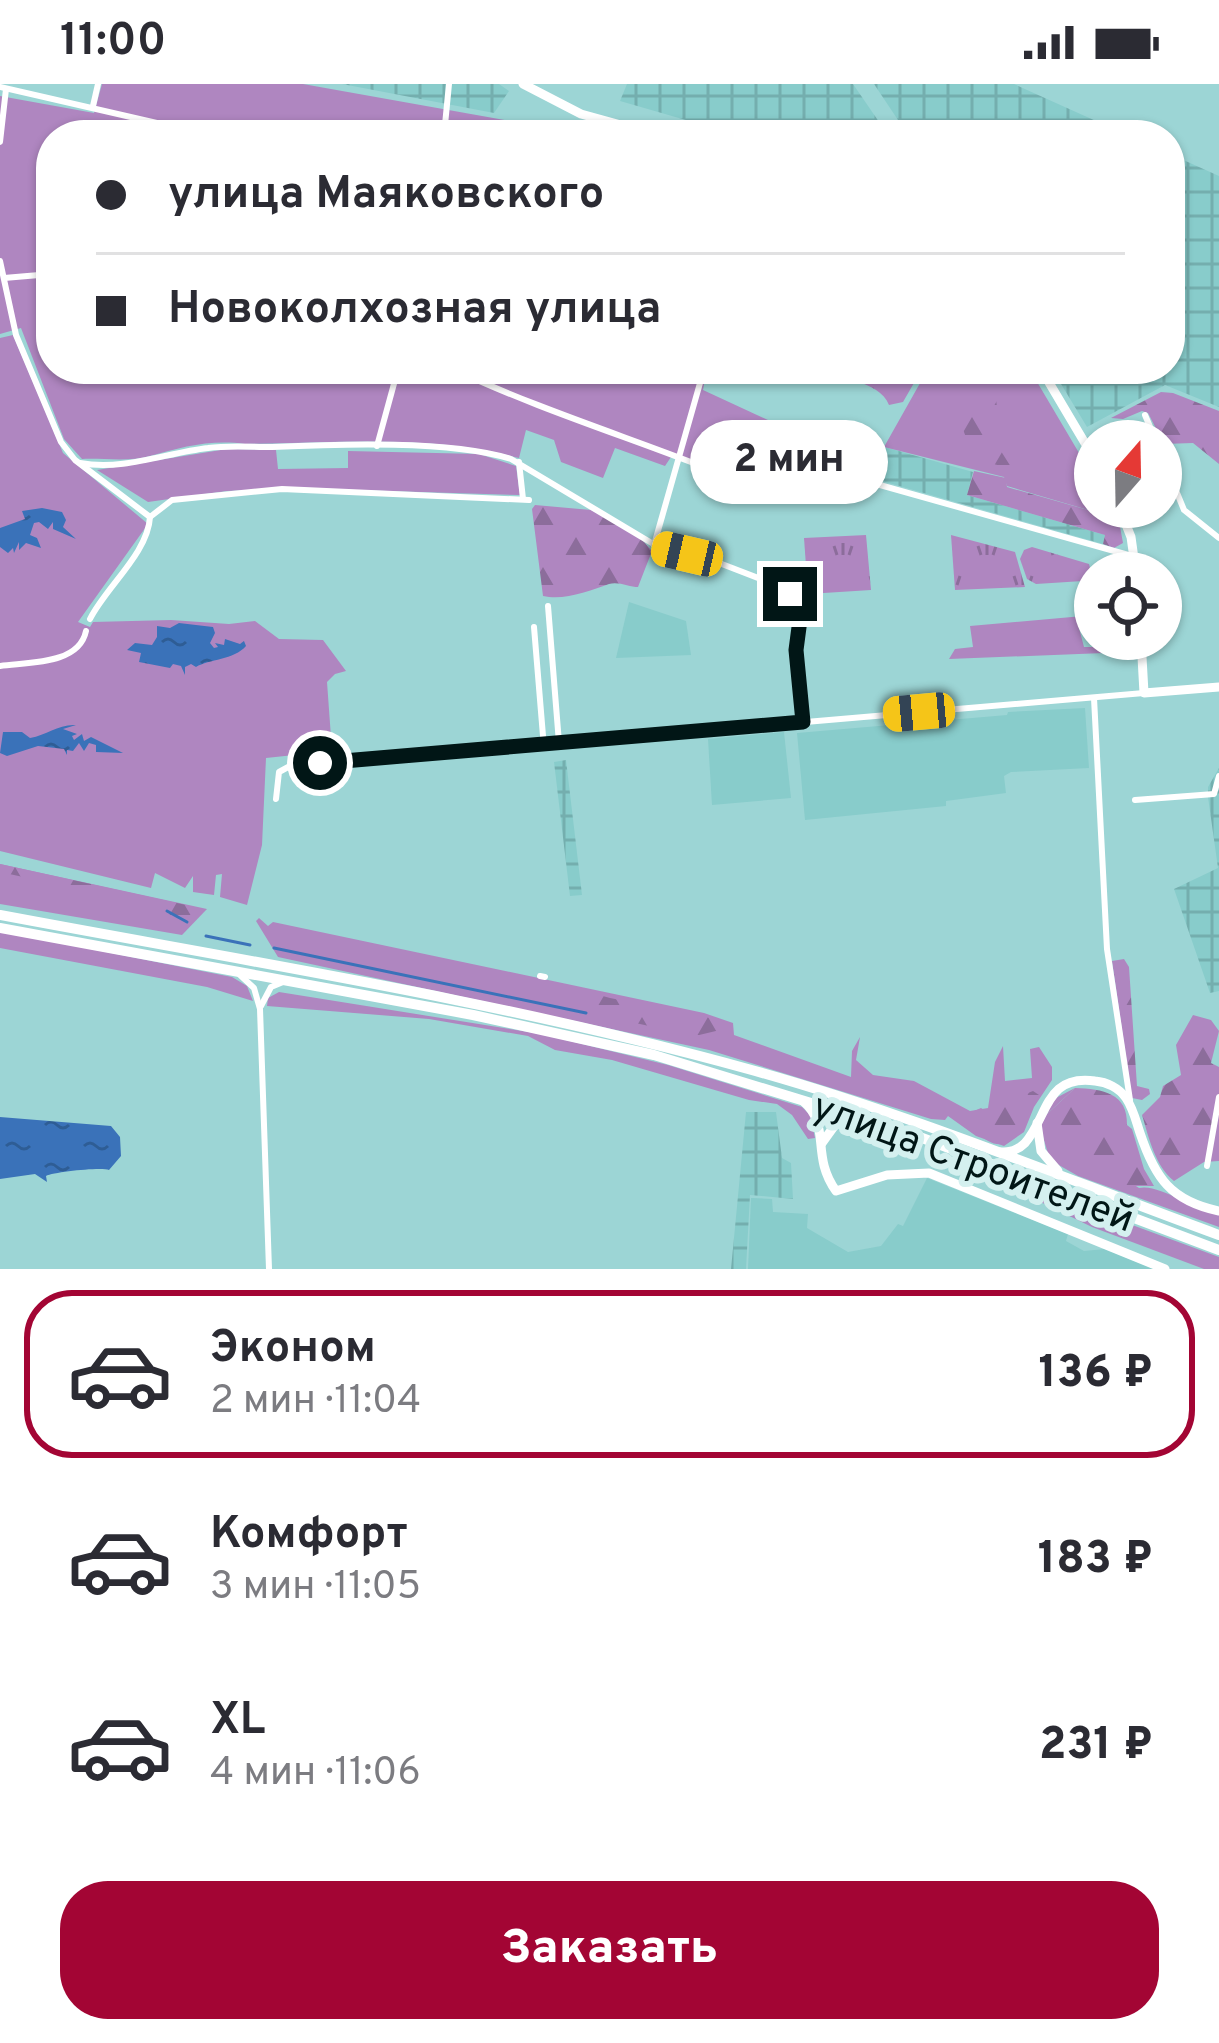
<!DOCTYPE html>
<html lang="ru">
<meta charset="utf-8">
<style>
body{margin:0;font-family:Overpass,sans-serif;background:#f7f7f7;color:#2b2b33;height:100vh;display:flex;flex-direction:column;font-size:45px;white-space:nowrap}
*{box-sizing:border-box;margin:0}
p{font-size:39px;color:#7c7c81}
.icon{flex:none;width:66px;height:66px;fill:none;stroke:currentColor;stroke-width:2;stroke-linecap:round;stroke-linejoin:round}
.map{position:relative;height:1185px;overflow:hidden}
.side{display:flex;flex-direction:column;background:#fff;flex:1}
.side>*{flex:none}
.hud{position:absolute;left:36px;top:36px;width:1149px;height:264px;border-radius:48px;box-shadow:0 3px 9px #0004;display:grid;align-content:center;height:264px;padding:0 60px;background:#fff}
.needle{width:78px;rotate:20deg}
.buttons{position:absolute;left:1074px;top:336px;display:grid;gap:24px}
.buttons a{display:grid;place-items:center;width:108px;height:108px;border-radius:50%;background:#fff;box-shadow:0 3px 9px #0004;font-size:60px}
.end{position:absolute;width:54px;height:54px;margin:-27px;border:15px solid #011616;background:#fff;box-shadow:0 0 0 6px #fff}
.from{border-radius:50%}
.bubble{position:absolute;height:84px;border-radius:42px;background:#fff;box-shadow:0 3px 9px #0004;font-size:39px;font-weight:800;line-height:84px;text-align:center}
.car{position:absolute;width:36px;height:72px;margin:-36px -18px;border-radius:15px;box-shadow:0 0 9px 3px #0007;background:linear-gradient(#f5c518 24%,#345 0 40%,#f5c518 0 76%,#345 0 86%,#f5c518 0)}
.hud b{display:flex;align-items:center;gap:42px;height:114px;font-size:45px}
.hud b+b{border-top:3px solid #e1e1e2}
.hud i{width:30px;height:30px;background:#2b2b33}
ul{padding:21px 0 0;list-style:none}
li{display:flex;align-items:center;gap:36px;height:168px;margin:0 24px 18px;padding:0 36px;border:6px solid transparent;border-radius:48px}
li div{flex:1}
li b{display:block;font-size:45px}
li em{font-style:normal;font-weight:800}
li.active{border-color:#a30534}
li>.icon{width:108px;height:108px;stroke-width:1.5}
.cta{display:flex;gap:24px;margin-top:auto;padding:24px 60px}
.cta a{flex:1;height:138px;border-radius:48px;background:#a30534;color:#fff;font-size:48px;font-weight:800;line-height:138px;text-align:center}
.status{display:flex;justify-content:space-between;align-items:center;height:84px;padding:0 60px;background:#fff;direction:ltr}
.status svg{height:33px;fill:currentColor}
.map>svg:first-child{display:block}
.built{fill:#88cccb}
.industrial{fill:url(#industrial-grid)}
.green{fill:#af86c0}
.forest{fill:url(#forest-firs)}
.park{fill:url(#park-tufts)}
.water{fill:url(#water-ripples)}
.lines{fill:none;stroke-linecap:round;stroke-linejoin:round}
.stream{stroke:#3a72b9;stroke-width:3}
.street{stroke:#fff;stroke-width:6}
.secondary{stroke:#fff;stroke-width:9}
.primary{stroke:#fff;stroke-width:10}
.route{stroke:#011616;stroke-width:15}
.labels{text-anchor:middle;stroke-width:12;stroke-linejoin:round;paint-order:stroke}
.street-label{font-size:39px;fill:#011616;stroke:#d4f0ef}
</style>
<div class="status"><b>11:00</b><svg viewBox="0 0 49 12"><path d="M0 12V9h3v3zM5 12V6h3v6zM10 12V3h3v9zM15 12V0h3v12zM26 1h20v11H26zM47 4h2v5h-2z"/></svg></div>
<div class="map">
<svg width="1219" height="1185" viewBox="0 0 1219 1185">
<defs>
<pattern id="industrial-grid" width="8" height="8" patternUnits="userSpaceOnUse" patternTransform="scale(3)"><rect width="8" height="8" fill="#88cccb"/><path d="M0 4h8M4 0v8" fill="none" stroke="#74aeae"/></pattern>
<pattern id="forest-firs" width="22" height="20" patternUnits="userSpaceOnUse" patternTransform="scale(3)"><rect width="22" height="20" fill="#af86c0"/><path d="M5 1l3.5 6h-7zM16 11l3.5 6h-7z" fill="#8c6d9b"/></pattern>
<pattern id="park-tufts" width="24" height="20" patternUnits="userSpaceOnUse" patternTransform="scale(3)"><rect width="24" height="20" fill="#af86c0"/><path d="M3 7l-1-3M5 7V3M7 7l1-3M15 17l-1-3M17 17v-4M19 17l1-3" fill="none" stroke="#8c6d9b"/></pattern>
<pattern id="water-ripples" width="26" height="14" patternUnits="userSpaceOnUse" patternTransform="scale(3)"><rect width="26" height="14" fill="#3a72b9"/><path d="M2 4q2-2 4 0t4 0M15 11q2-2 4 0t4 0" fill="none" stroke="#2e5d95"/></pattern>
</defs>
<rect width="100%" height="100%" fill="#9cd5d5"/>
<!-- built -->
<g class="built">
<path d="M629,518L686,537L691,571L616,574Z"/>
<path d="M1085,624L1089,684L1011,688L1004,692L1006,709L946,717V722L805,736L797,649L1007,631L1008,628Z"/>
<path d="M784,648L791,714L712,721L708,655Z"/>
<path d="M927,1094L1068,1150L1066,1157L1084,1167L1105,1165L1154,1185H748L751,1114L772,1115L773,1128L808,1130L807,1144L848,1168L881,1162L898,1140L903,1142Z"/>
</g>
<!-- industrial -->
<g class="industrial">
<path d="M342,0H499L509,7L494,29Z"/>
<path d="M627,0H853L888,51H767L703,41L620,17Z"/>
<path d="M874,0H1014L1127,51H908Z"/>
<path d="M1170,70L1219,92V323L1165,301L1087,343L1052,285H1170Z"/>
<path d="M874,360L973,388L967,411L1105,451L1103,460L787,370L790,361L867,383Z"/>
<path d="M566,676L582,811L570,812L554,678Z"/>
<path d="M1219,684V907L1210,909L1174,805L1218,784L1208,713V703Z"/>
<path d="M746,1028H776L782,1074L791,1079L793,1115L750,1111L746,1185H731Z"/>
</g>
<!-- green -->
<g class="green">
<path d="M102,0H303L588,51H51V285H707L703,306L781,342L760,401L673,370L665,382L615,364L603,394L561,378L554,356L526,346L519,374C432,350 334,359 245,360C212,355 181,363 150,372C130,378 103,374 82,375L64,355L21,244L0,250V12L94,29Z"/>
<path d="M13,251L63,369L148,440L78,538L90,543L93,538L171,536L229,540L255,537L279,555L323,556L346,587L335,590L327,598L332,667L266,674L262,761L247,821L220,813L222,790L216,791L214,811L193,808V792L185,804L155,789L151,804L0,767V254Z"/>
<path d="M928,285L1030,286L1095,396V423L1110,424L1095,428L1007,402L1004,393L884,363Z"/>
<path d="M227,365L276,366L278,385L348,384V367L479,370L516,382L520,411L291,404L227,407L148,418L97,386Z"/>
<path d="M1083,532L1086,533L1079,544L1084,563H1098L1104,569L949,575L955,565L973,563L970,542Z"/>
<path d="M0,780L207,825L182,851L0,820Z"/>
<path d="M259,834L268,842L273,838L704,929L733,939L734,951L851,993L852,967L860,953L856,976L873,991L914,997L970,1027L988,1024L995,978L1003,962L1005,997L1032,994L1030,965L1039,963L1052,983V996L1034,1023L1024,1048L1004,1062L976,1052L948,1032L945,1036L931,1035L709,966L278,873L256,837Z"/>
<path d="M0,847L232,893L247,902L253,917L207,903L0,864Z"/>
<path d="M279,908L541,950L668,981L802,1023L810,1031L815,1054L808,1055L792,1031L777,1020L749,1016L612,976L555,966L528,952L429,935L267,922L268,914Z"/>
<path d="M1075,1004L1047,1030L1046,1043L1139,1104C1158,1099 1195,1126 1219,1131V1143L1078,1092L1050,1076L1040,1043L1054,1015Z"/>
<path d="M1021,1100L1219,1173V1185H1204L1092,1143L1018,1107Z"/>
</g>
<!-- forest -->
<g class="forest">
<path d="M808,285H922L903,318L889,321C880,296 831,292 808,285Z"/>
<path d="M958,285H992L997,323L1016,324L1014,341L999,364L1011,383C967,379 971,361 955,325L965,306L953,290Z"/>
<path d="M1161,308L1173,309L1219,327V380L1193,359L1164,360L1148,329L1142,327L1123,335L1111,334Z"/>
<path d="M974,387L1006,394L1007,403L1095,428L1110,424L1119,437L1123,459L1114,464L1103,460L1105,451L967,411Z"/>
<path d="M535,421L591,426L637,450L652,467L638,503C630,503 618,497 609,500C589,507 564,517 543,512L532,425Z"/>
<path d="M0,780L186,821L194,827L183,840L163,829L167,824L0,788Z"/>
<path d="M1124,875L1129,883L1137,1002L1149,1005L1150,1010L1142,1016L1132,1014L1112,877Z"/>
<path d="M552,898L610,914L707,933L720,938V946L695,952L594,930L584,921L551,909L548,901Z"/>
<path d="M1193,931L1211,936L1219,947L1211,979L1219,983V1077L1204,1078L1174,1097C1155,1082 1149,1054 1142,1031L1160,1013L1163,1002L1181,991L1176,961Z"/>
<path d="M1075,1004C1103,1005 1128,1009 1127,1041L1132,1045L1144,1085L1154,1102H1127L1061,1075L1045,1056L1046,1031Z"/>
<path d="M1033,1007L1039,1011C1022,1039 1012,1085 972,1044L974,1027L981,1024L994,1032L1008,1017Z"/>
</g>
<!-- park -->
<g class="park">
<path d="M866,451L871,506L808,510L804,454Z"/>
<path d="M951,451L1015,468L1025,503L955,506Z"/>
<path d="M1032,463L1089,480L1091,488L1083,497L1036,500L1027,495L1020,475L1024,466Z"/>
</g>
<!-- water -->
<g class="water">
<path d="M42,424L62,428L66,436L63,443L76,455L53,445V438L48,445L39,438L34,439L30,451L37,454L41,464L26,459L19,466V458L14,469L13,464L8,469L0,463V444L25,435L22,427Z"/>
<path d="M179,539L213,543L215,549L210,559L214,564L218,563L215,559L224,561L225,555L240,560L244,557L246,562C234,576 209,575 196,583L191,580L185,583V591L181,582L173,580L170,584L139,578L141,569L127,566L135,559L152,561L157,553V542L170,544Z"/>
<path d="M76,641L63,645L77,650L72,652L74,656L82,650L84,657L91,653L123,669L96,668V661L89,659L84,667L79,659L73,667L67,666V671L64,665L38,662L7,672L0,669L3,648H22L30,654C47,651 58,640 76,641Z"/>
<path d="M0,1033L111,1042L120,1053L121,1072L109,1086C101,1083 54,1088 46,1092L47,1098L35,1090L0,1095Z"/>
</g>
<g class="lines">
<!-- stream -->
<g class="stream">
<path d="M167,827L187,838"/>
<path d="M206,852L250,861"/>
<path d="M274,864L586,929"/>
</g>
<!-- street -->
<g class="street">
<path d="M0,3L209,51"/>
<path d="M93,22L98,0"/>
<path d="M444,51L449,0"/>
<path d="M0,58L6,5"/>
<path d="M0,177L16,251L61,358L75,376L150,433C148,469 106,503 90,535"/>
<path d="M4,194L51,190"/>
<path d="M453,285C555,333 665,364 768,409L774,415"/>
<path d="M1145,331L1156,357"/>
<path d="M377,362L398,285"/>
<path d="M1161,370L1184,426L1219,454"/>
<path d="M784,374L1132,472"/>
<path d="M519,378L523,415"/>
<path d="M80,379C124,387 165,369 208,364C229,361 251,363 272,363C337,360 451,356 511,375L660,464L714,477L771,499L790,510L801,528L796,566L803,638"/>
<path d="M150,433L172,416L282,405L529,416"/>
<path d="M654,461L704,285"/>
<path d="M548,522L559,659"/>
<path d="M534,543L543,652"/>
<path d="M0,582C28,578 79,581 86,547"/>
<path d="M1094,614L1107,865L1130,1016"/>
<path d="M276,715L279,688L290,682L1144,609"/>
<path d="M1135,716L1214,710L1219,692"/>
<path d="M240,891L254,904L260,925L269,1185"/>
<path d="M540,892L545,893"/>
<path d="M261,922L271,903L283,898"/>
<path d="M1207,1082L1219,1013"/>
</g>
<!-- secondary -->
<g class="secondary">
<path d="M523,0L581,30L657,51"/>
<path d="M1041,285L1095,376"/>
<path d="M1119,423L1131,453L1136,489"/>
<path d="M1141,555L1144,609L1219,603"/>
<path d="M803,1017C832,1042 810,1071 836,1107L887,1091L929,1089L1165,1185"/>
<path d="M1037,1039L1041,1067L1058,1087"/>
<path d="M822,1059L835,1041L854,1034"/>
<path d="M1000,1068C1010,1068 1017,1067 1025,1059C1048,1033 1045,990 1095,997C1107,998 1119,1004 1126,1014C1133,1024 1136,1037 1140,1049C1155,1094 1171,1117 1219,1127"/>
</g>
<!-- primary -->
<g class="primary">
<path d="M0,831C250,878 502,917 748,985C908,1029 1063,1094 1219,1151"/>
<path d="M0,844L473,931L654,971L909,1049L1219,1166"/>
</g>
</g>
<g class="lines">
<!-- route -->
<path class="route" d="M320,679L803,638L796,566L801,528L790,510"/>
</g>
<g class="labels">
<!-- street labels -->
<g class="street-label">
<text transform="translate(974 1077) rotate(20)" y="14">улица Строителей</text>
</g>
</g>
</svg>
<div class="buttons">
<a><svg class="needle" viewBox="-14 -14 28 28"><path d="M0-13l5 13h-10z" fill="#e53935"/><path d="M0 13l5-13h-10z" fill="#7c7c81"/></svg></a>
<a><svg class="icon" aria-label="locate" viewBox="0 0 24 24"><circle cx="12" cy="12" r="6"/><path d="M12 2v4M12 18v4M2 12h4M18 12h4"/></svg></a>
</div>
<i class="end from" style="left:320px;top:679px"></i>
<i class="end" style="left:790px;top:510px"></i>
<div class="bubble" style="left:690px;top:336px;width:198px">2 мин</div>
<i class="car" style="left:687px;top:470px;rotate:283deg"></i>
<i class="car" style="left:919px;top:628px;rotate:265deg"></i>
<div class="hud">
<b><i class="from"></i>улица Маяковского</b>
<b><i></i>Новоколхозная улица</b>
</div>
</div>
<section class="side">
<ul>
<li class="active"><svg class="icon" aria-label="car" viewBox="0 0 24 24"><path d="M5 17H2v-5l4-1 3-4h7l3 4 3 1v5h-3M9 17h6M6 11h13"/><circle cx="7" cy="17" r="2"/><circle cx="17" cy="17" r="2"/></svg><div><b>Эконом</b><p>2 мин · 11:04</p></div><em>136 ₽</em></li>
<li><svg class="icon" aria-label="car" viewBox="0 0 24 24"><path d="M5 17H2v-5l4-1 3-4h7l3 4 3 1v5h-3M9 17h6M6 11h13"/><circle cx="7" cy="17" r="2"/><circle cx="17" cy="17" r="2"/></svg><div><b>Комфорт</b><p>3 мин · 11:05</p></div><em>183 ₽</em></li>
<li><svg class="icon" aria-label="car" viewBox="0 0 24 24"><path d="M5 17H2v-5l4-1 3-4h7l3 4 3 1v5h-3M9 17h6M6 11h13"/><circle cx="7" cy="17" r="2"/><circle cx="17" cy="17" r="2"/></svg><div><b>XL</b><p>4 мин · 11:06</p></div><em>231 ₽</em></li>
</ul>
<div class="cta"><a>Заказать</a></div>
</section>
